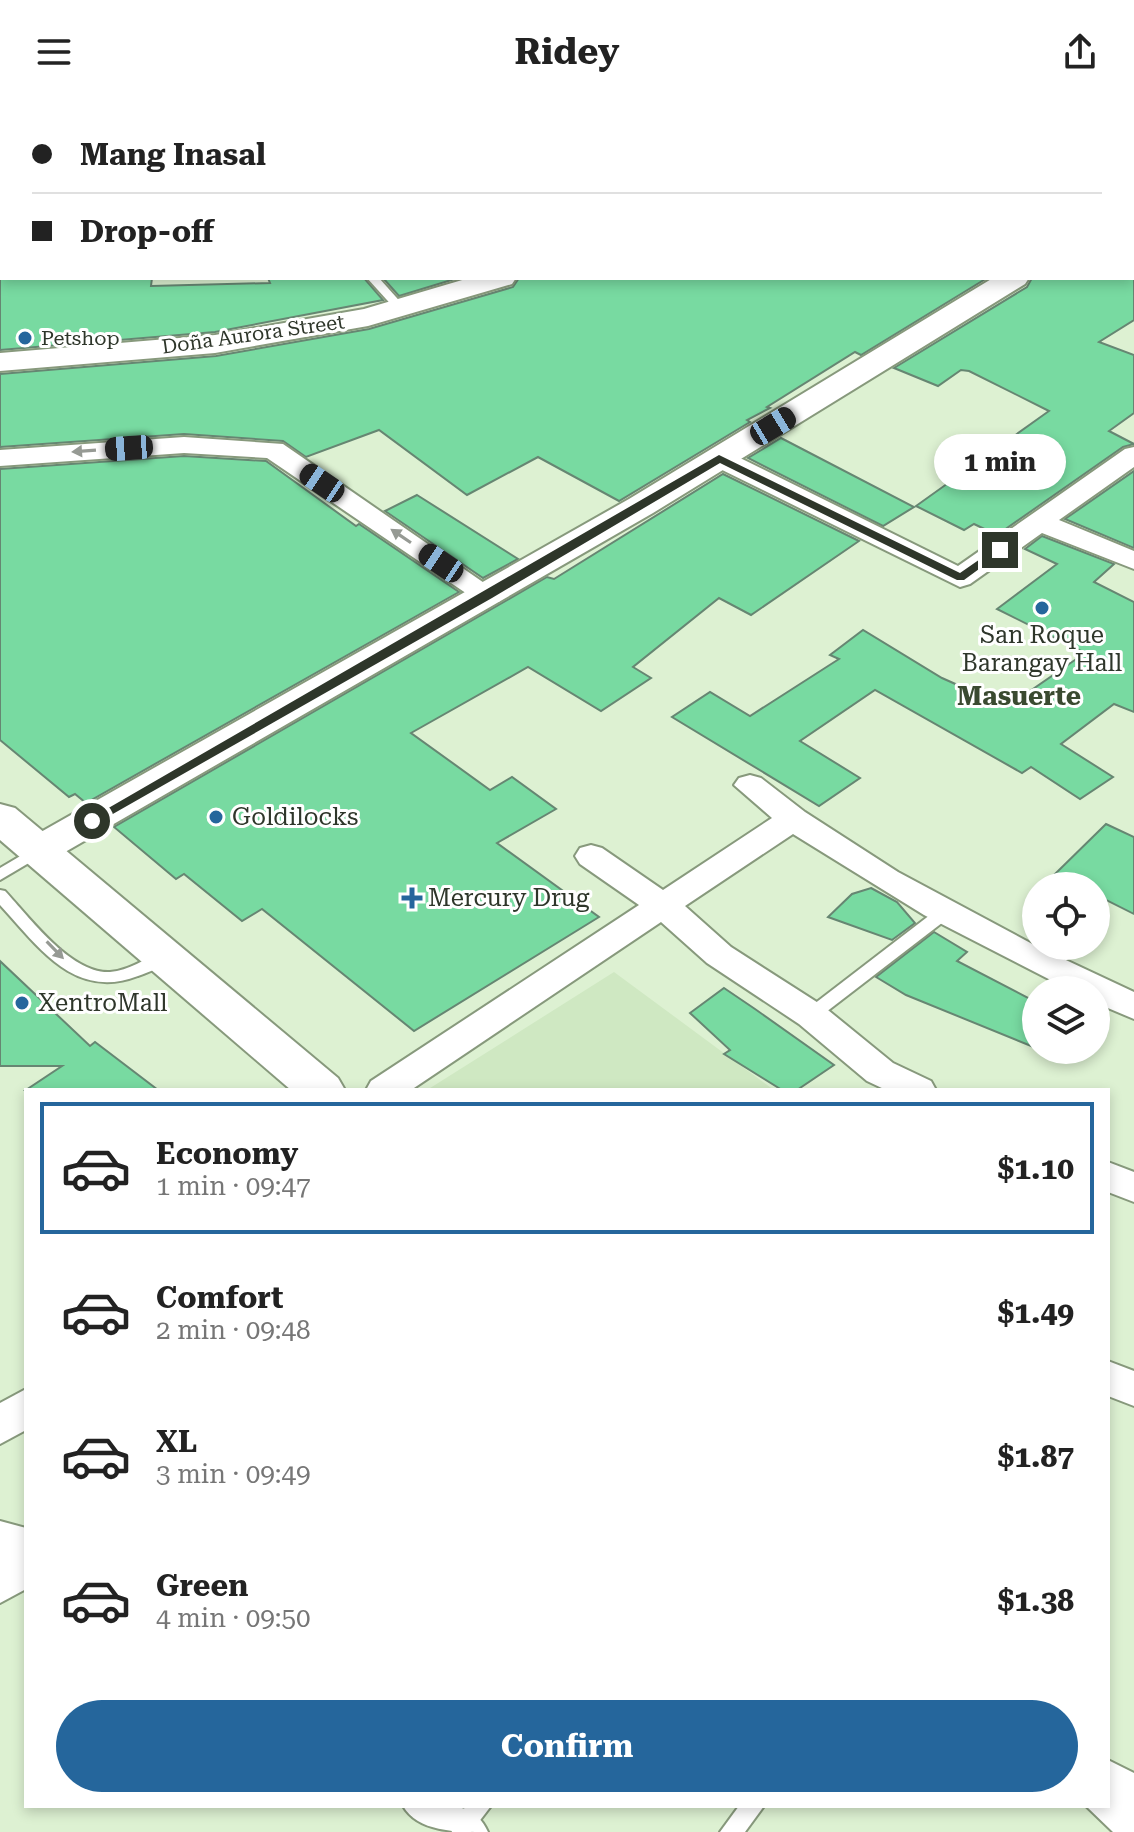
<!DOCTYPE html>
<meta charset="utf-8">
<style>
body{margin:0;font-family:"Roboto Serif",serif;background:#f6f6f6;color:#222;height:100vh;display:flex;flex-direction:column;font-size:30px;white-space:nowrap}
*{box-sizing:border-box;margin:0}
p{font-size:26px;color:#767676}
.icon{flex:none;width:44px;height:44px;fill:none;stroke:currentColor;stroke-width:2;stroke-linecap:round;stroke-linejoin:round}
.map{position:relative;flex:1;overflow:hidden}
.panel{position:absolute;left:24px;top:984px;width:1086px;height:720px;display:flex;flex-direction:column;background:#fff;border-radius:0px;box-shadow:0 4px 12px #0003}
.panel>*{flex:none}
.guide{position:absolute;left:0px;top:0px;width:1134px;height:176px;box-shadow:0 4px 12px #0003;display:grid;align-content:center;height:176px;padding:0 32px;background:#fff}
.controls{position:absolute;left:1022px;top:768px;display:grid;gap:16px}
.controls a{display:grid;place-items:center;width:88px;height:88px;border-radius:50%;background:#fff;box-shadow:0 4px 12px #0003;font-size:40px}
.end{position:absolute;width:36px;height:36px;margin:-18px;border:10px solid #2e362a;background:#fff;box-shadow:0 0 0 4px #fff}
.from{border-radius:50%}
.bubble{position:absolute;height:56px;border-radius:28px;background:#fff;box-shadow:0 4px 12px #0003;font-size:26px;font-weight:700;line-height:56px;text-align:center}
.car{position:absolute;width:24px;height:48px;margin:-24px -12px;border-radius:10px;box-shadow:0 0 6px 2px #0007;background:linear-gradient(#222 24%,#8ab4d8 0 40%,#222 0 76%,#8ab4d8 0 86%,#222 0)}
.guide b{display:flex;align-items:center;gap:28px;height:76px;font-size:30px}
.guide b+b{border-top:2px solid #e0e0e0}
.guide i{width:20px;height:20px;background:#222}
ul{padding:14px 0 0;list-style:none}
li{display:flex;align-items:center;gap:24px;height:132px;margin:0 16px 12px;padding:0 16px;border:4px solid transparent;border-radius:0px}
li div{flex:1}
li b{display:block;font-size:30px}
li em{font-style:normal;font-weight:700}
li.active{border-color:#25669c}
li>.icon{width:72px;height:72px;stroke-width:1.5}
.action{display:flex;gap:16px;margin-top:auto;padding:16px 32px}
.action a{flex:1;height:92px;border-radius:48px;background:#25669c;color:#fff;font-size:32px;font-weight:700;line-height:92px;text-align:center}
header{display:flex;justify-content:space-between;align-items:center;height:104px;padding:0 32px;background:#fff;font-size:36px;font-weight:700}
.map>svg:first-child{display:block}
.built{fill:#cfe8c2}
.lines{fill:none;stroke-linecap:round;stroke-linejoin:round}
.river{fill:#53ddc5;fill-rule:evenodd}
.building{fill:#78daa1;stroke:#668672;stroke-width:2}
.service-casing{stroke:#87997c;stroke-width:4}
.minor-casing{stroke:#87997c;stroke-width:4}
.tertiary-casing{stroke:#87997c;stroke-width:4}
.secondary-casing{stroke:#87997c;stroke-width:4}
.service{fill:#fff;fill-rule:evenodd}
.minor{fill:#fff;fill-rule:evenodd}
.tertiary{fill:#fff;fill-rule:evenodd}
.secondary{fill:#fff;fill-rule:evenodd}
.oneway{fill:#969a94}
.route{fill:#2e362a}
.poi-dot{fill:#25669c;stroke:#fff;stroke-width:3}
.labels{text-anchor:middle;stroke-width:6;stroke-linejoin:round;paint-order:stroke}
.far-street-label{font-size:20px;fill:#2e362a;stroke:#fff}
.far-poi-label{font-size:20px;fill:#2e362a;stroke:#fff;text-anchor:start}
.poi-label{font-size:24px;fill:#2e362a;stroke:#fff;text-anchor:start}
.neighbourhood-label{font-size:26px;font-weight:bold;fill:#3a4a30;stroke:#fff}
</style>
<header><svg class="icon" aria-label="menu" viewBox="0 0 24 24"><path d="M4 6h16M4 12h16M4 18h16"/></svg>Ridey<svg class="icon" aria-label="share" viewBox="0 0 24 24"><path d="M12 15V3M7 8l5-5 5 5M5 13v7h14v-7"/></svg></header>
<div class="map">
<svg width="1134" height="1728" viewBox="0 0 1134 1728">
<rect width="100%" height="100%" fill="#ddf1d2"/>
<!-- built -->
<path class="built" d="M614,868L774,986H427L519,928Z"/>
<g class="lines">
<!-- river -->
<g class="river">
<path d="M506,0H560L505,2Z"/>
<path d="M2,47V79L0,80V48Z"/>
</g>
</g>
<!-- building -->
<g class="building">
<path d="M0,174H152L151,182L270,179L268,174H364L383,196L215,228L0,246Z"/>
<path d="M383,174H458L399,192Z"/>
<path d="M519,174H987L861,251L855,248L767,303L770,304L747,316L750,318L619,397L538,353L467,391L379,326L306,353L283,337L184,330L0,343V270L216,252L369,225L513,183Z"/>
<path d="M1032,174H1134V216L1099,238L1134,251V309L1109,327L1134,340L1123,343L997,431L974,420L964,426L916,402L1049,307L969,267L961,266L938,282L894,264L1027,183Z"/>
<path d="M781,334L914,403L883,422L748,354Z"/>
<path d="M184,352L266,357L356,422L359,420L459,488L86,699L75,690L69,693L0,636V365Z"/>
<path d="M1134,367V444L1065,415Z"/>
<path d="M723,370L859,437L751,511L719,494L633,563L651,574L601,607L528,563L411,629L490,686L512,673L556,705L497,739L599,813L414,927L262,805L242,817L184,770L176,775L114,723L547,473L554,475Z"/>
<path d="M417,391L518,455L483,474L385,407Z"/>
<path d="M1042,432L1114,460L1094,478L1134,498V608L1114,600L1061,640L1113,673L1080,695L1031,663L1022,669L875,586L800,637L860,674L819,702L672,613L710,588L750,612L839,555L830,551L863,526L942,574L1007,603L1085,549L997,505L1057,460L1025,445Z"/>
<path d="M1106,720L1134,733V810L1096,791V782H1077L1054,771Z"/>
<path d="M871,784L897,798L915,819L892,836L828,813L852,790Z"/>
<path d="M934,828L967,848L957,857L1036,898V944L906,891L876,873Z"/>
<path d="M0,857L90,942L95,938L158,986H26L62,962H0Z"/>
<path d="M724,884L755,905L834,961L797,986H782L724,950L730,946L690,909Z"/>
</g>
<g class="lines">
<!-- service casing -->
<g class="service-casing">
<g id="service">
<path d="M367,174H379L404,202V206H396Z"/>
<path d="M39,741L44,742L47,746L44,750L0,776V764Z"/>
<path d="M0,786L5,787C30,814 71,870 110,868C129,867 145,854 162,848L170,854C163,863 149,868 138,872C74,897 38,842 0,801Z"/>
<path d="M945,803L951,804L953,808L951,812L817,915H805L803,911L805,907L939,804Z"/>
<path d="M466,1702H491L471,1728H452L450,1723Z"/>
<path d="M739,1702H764L745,1728H720Z"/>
</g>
</g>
<!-- minor casing -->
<g class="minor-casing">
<g id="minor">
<path d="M1132,82L1134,83V97L1132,96Z"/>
<path d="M184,333L283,340L503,492L499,498H479L267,354L184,349L0,362V346Z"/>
<path d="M1134,343V363L1059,416L1134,447V465L1042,429L970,480L960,483L710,360L706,354L710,348H728L958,462L1125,345Z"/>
<path d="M750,671L761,674L805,708L898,768L1036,842L1134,888V915L1096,899V886H1070L924,811L793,730L685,802L731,843L823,902L893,959L931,977L936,986H886L867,977L799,920L707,859L661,818L411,986H366L371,977L639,801L580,760L575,752L580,744L591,741L602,744L663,786L772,714L734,681L739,674Z"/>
<path d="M1108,1058L1134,1068V1098L1108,1088Z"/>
<path d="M1108,1257L1134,1267V1302L1108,1292Z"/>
<path d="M26,1285V1326L0,1340V1299Z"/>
<path d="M0,1417L26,1424V1485L0,1499Z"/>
<path d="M403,1702C436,1702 473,1693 488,1728C455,1728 418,1728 403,1702Z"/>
</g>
</g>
<!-- tertiary casing -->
<g class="tertiary-casing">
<g id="tertiary">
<path d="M1134,92V110L1132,111V93Z"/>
<path d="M469,174H516L512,180L368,222L215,249L0,267V249L215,231L364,205Z"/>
<path d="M993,174H1029L1025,180L653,409L53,755L39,759L25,755L19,746L25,737L629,395Z"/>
</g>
</g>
<!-- secondary casing -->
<g class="secondary-casing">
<g id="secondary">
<path d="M0,700L15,704L338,974L345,986H291L0,736Z"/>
<path d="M1108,1656L1134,1669V1728H1113L1086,1702H1108Z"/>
</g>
</g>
<!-- service -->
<use href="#service" class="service"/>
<!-- minor -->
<use href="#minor" class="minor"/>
<!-- tertiary -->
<use href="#tertiary" class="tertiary"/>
<!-- secondary -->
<use href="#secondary" class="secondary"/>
</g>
<!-- one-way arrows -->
<defs><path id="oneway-solid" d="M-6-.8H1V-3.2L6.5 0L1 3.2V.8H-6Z" transform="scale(2)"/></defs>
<g class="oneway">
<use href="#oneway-solid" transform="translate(84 347) rotate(176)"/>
<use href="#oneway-solid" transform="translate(401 432) rotate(-146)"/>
<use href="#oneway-solid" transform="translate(55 846) rotate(46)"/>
</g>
<!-- route -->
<path class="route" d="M719,351L960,469L996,444L1005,446L964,476H957L720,359L492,494L97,719L86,717Z"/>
<!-- markers -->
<g class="poi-dot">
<circle cx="25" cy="234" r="8"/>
<circle cx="1042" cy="504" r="8"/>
<circle cx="216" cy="713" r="8"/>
<path d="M408 782h8v8h8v8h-8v8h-8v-8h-8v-8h8z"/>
<circle cx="22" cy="899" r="8"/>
</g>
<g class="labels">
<!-- far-street labels -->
<g class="far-street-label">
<text transform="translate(253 230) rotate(-8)" y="7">Doña Aurora Street</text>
</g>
<!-- far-poi labels -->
<g class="far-poi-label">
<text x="41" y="241">Petshop</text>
</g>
<!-- poi labels -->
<g class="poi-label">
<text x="1042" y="539" text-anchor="middle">San Roque<tspan x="1042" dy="28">Barangay Hall</tspan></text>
<text x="232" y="721">Goldilocks</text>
<text x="428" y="802">Mercury Drug</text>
<text x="38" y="907">XentroMall</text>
</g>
<!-- neighbourhood labels -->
<g class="neighbourhood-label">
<text x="1019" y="601">Masuerte</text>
</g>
</g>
</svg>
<div class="controls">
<a><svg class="icon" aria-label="locate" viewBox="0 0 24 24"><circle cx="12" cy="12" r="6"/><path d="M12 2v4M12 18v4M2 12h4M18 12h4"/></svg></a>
<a><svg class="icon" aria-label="layers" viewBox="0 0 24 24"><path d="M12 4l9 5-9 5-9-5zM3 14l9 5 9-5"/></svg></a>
</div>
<i class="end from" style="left:92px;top:717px"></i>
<i class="end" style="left:1000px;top:446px"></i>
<div class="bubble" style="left:934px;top:330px;width:132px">1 min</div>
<i class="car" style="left:773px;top:322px;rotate:59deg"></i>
<i class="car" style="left:129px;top:344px;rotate:266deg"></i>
<i class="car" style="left:322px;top:379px;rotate:304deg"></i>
<i class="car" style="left:441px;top:459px;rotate:304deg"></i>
<div class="guide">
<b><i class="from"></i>Mang Inasal</b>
<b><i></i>Drop-off</b>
</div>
<section class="panel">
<ul>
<li class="active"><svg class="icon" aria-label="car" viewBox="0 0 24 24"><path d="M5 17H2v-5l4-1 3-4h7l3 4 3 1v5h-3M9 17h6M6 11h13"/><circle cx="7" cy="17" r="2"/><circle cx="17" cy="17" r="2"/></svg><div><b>Economy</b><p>1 min · 09:47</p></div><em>$1.10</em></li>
<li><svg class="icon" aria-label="car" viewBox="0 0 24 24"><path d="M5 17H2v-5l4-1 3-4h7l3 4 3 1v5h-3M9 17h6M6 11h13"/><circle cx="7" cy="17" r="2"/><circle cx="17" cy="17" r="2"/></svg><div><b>Comfort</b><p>2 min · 09:48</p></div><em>$1.49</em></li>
<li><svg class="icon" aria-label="car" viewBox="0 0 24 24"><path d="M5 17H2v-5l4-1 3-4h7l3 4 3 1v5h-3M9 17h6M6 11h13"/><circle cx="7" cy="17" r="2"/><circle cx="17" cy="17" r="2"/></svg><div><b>XL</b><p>3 min · 09:49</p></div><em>$1.87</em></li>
<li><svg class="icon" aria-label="car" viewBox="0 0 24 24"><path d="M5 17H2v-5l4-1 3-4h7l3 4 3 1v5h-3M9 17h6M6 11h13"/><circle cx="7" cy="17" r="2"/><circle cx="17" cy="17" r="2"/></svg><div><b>Green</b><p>4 min · 09:50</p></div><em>$1.38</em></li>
</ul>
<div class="action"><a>Confirm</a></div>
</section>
</div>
